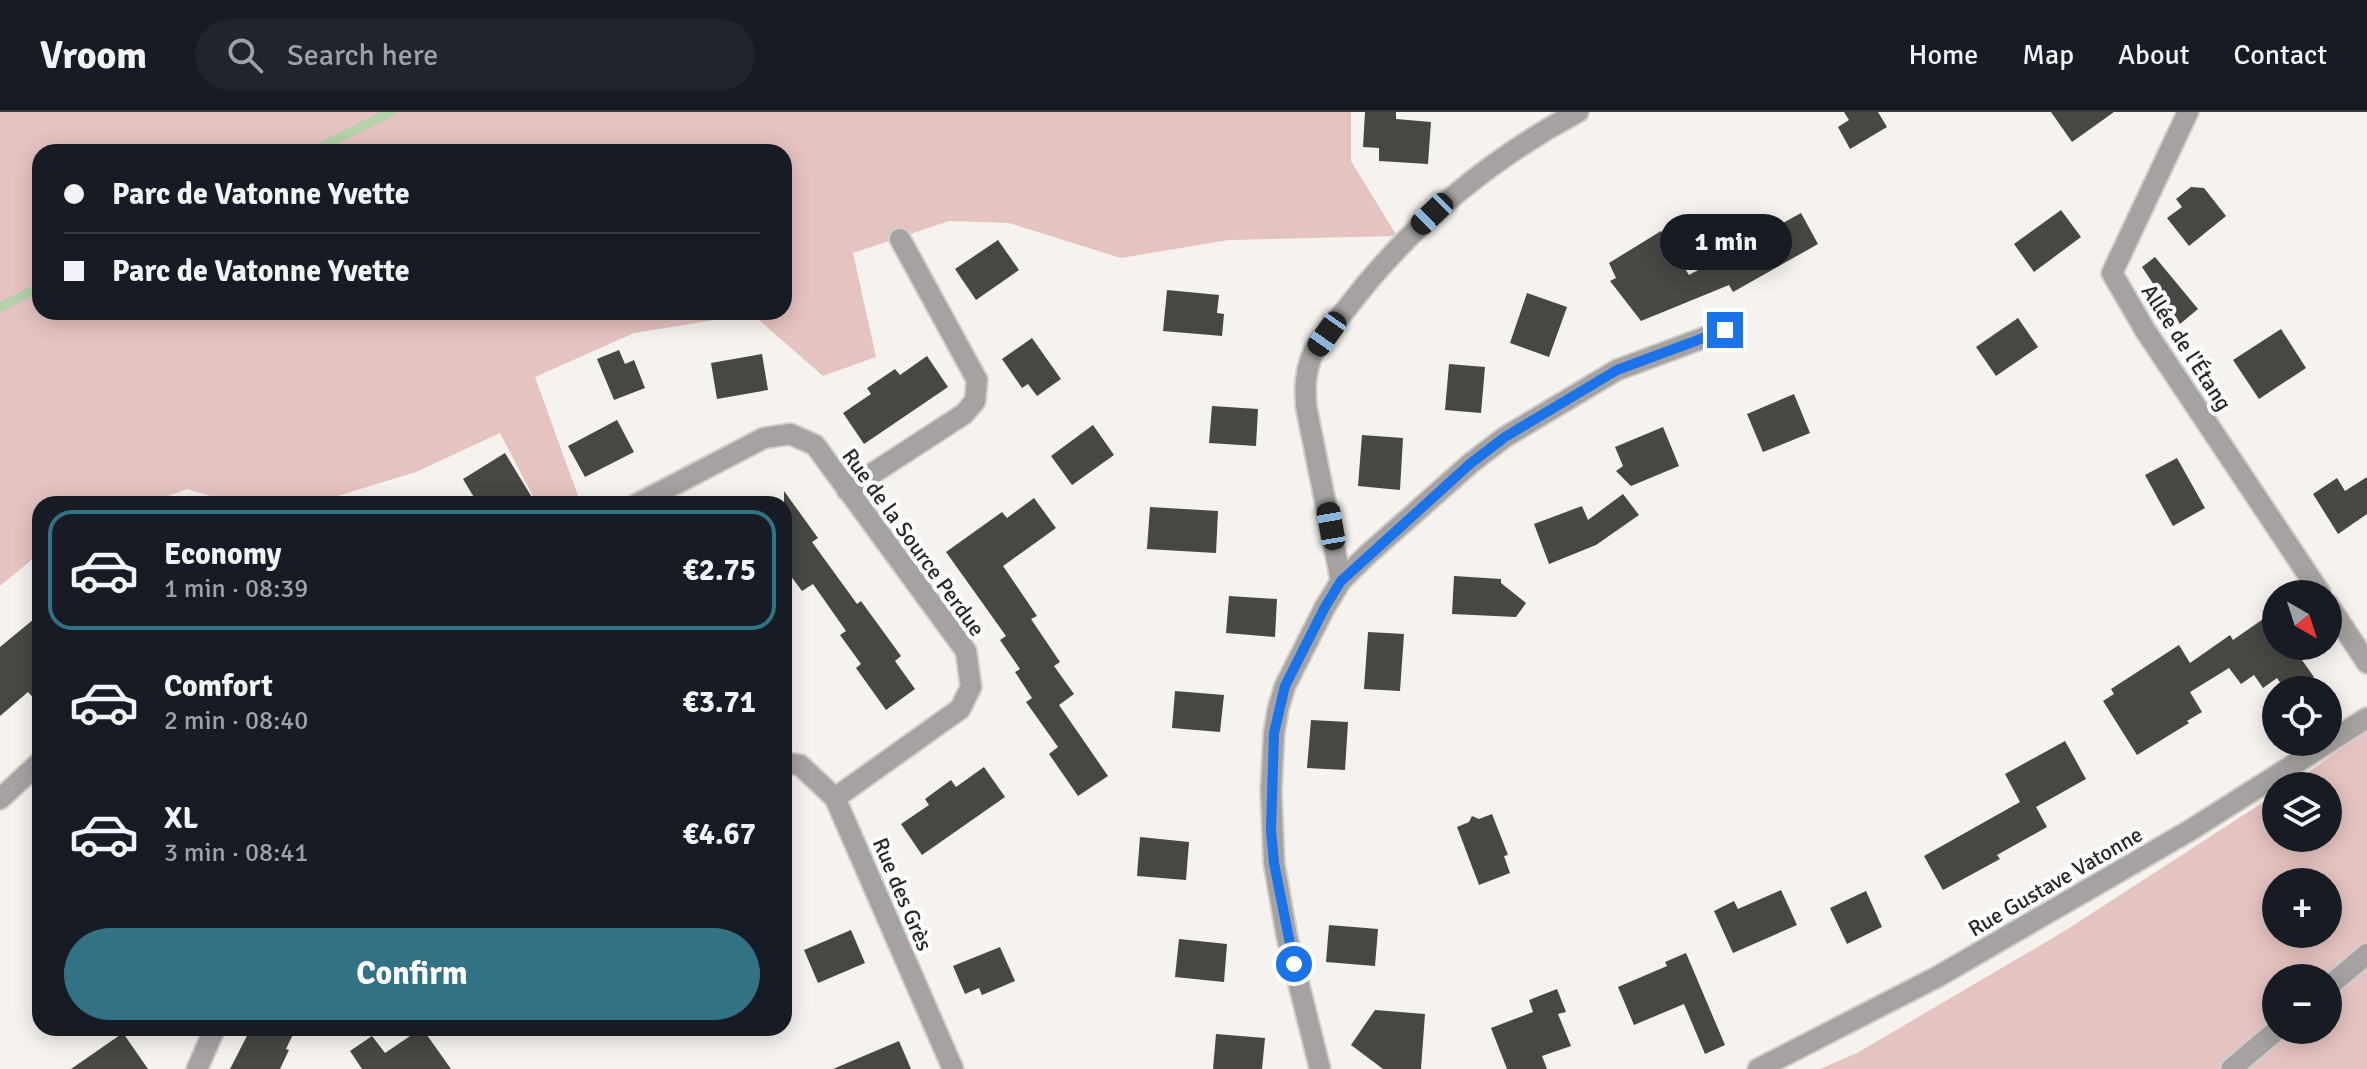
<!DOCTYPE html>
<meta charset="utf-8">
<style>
body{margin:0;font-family:Signika,sans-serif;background:#20242c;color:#f1f3f6;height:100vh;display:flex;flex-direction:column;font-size:30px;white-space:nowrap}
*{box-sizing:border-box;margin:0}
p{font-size:26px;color:#9ea1a6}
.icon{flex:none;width:44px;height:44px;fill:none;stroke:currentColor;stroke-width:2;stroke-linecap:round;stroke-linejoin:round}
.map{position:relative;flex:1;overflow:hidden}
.panel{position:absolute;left:32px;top:384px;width:760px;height:540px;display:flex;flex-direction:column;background:#171b24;border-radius:24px;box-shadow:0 4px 20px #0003}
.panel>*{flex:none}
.top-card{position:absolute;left:32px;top:32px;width:760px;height:176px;border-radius:24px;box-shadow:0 4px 20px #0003;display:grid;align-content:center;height:176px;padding:0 32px;background:#171b24}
.needle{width:52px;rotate:141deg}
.fabs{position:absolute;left:2262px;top:468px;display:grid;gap:16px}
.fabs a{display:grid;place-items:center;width:80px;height:80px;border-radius:50%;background:#171b24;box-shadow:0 4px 20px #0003;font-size:40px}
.end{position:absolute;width:36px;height:36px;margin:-18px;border:10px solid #1a73e8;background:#fff;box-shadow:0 0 0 4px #fff}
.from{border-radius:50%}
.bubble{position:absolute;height:56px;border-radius:28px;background:#171b24;box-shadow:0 4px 20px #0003;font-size:26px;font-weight:800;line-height:56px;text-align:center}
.car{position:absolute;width:24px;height:48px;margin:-24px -12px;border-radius:10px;box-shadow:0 0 6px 2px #0007;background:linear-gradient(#222 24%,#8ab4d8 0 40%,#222 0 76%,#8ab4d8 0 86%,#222 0)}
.top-card b{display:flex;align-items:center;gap:28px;height:76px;font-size:30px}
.top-card b+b{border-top:2px solid #363941}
.top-card i{width:20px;height:20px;background:#f1f3f6}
ul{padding:14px 0 0;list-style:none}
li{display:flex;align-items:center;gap:24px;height:120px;margin:0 16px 12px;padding:0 16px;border:4px solid transparent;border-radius:24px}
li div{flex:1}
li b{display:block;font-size:30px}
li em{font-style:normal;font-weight:800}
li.active{border-color:#317285}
li>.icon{width:72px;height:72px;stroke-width:1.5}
.button{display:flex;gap:16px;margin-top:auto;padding:16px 32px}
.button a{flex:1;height:92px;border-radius:48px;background:#317285;color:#fff;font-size:32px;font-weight:800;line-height:92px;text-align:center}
header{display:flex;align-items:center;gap:48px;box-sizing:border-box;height:112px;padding:0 40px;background:#171b24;border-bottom:2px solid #363941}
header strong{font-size:38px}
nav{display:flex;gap:44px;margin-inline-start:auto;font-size:28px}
.search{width:560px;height:72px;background:#20242c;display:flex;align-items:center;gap:20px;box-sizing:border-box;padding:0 28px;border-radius:44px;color:#9ea1a6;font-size:30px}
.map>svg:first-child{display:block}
.green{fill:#e5c3c0;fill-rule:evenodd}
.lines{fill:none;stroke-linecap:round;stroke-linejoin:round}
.stream{stroke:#b4d1a7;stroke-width:9}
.building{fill:#474843}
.minor-casing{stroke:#d1cfcb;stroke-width:24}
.minor{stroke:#a5a2a1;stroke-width:20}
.route{stroke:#1a73e8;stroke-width:10}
.labels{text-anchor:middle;stroke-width:8;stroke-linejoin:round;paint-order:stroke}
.street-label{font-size:22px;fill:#2a2928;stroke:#fff}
</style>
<header>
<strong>Vroom</strong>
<div class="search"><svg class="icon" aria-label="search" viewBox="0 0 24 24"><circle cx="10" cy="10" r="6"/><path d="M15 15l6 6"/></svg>Search here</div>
<nav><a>Home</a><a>Map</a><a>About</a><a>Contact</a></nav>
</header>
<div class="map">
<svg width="2367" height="957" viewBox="0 0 2367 957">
<rect width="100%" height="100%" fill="#f6f3ef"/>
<!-- green -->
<g class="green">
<path d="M0,0H1351V49L1397,124L1229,128L1121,146L1009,111L949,109L853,141L876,245L823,264L752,202L634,221L535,265L581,392H537L500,321L416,360L311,392H237L187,377L146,392H40V441L0,474ZM40,40H784V200H40Z"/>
<path d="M2367,618V830L2325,866H2276V908L2218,957H1820L1857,941L2063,820L2276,682V726H2328V674H2289ZM2276,770H2328V822H2276Z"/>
<path d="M2367,856V957H2249L2294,918H2328V889Z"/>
</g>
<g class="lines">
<!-- stream -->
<g class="stream">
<path d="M311,40L391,0"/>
<path d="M0,195L40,175"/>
</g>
</g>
<!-- building -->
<g class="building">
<path d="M1365,0H1396V7L1431,10L1428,52L1379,49V36L1363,35Z"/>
<path d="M1844,0H1878L1887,15L1850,37L1838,15L1849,8Z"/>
<path d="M2051,0H2114L2072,30Z"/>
<path d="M2191,75L2204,76L2226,104L2189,134L2167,106L2182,95L2176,87Z"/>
<path d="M2061,98L2081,125L2034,160L2014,132Z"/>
<path d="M1801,101L1818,132L1733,180L1729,173L1641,209L1610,169L1616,166L1609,151L1661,119L1689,163Z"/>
<path d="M998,128L1019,158L976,188L955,157Z"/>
<path d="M2155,145L2198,197L2180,212L2142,155Z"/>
<path d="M1167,178L1219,183L1217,201L1224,202L1222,224L1163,219Z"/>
<path d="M1527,181L1567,195L1549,245L1510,231Z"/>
<path d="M2018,206L2038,235L1996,264L1976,235Z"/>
<path d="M2281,217L2306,256L2259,287L2233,248Z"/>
<path d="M1032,226L1061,267L1037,284L1028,272L1022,276L1002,247Z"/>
<path d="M619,238L625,252L634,248L645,276L614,288L597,247Z"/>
<path d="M762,242L768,278L717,287L711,251Z"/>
<path d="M927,244L948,275L864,332L843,301L871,282L867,276L895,257L900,263Z"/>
<path d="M1449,252L1485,255L1481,301L1445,298Z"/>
<path d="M1794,282L1810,321L1763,340L1747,302Z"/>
<path d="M1212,294L1258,297L1256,334L1209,331Z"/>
<path d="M617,308L634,340L585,365L568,334Z"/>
<path d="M1093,313L1114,343L1072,373L1051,344Z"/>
<path d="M1663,315L1679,354L1631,374L1616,359L1623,354L1615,335Z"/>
<path d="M1362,323L1403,326L1400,378L1358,374Z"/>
<path d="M505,341L536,392H478L463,367Z"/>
<path d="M2177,346L2205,396L2173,414L2145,363Z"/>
<path d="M2367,365V402L2338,422L2313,382L2337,366L2345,379Z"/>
<path d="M784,379L818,426L812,430L857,492L861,489L901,544L895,549L915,577L886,598L856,556L861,552L840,523L846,519L813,472L802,479L784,455Z"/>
<path d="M1623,382L1639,403L1596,433L1549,452L1534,412L1582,394L1588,408Z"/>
<path d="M1034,386L1056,416L1003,454L1037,504L1031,507L1060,550L1054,554L1074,582L1059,593L1108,664L1078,684L1049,642L1058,635L1026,590L1032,586L1015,560L1020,557L1000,528L1006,524L946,440L1002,400L1007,406Z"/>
<path d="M1150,395L1218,399L1216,441L1147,437Z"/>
<path d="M1454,464L1501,467V471L1526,491L1516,505L1452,502Z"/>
<path d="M1229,484L1277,487L1275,525L1226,521Z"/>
<path d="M2276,498V534H2292L2314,565L2296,578H2285L2277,566L2263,576L2254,563L2241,572L2229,556L2190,580L2202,600L2187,609L2189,611L2137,643L2103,589L2114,582L2111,577L2179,533L2190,551L2230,523L2233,528Z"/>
<path d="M40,502V593L28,580L0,604V535Z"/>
<path d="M1368,520L1404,522L1400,579L1364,577Z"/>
<path d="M1175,579L1224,583L1220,620L1172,616Z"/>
<path d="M1311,608L1348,610L1345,658L1307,656Z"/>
<path d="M2065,629L2086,667L2036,695L2047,715L1997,743L2000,747L1943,778L1924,744L2020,690L2005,662Z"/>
<path d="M984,655L1005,685L922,743L901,712L929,693L925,687L951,668L956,675Z"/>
<path d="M1492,702L1508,743L1504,744L1510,761L1479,773L1457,715L1469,710L1472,704L1479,707Z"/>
<path d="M1140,725L1189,730L1186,768L1137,764Z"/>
<path d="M1781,778L1797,813L1733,841L1714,799L1734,789L1738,797Z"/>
<path d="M1866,779L1882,815L1847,832L1830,796Z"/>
<path d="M1329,813L1378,817L1375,854L1326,850Z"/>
<path d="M851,818L865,851L818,871L804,838Z"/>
<path d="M1179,827L1227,832L1224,870L1175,865Z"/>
<path d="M1000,835L1015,869L982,883L979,876L965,882L953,854Z"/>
<path d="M1686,841L1725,933L1705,942L1684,892L1634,913L1618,875L1667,854L1665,850Z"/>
<path d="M1557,877L1566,900L1558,902L1571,934L1542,944L1547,957H1507L1491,916L1533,900L1529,888Z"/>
<path d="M1375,898L1425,902L1421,957H1383L1351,933Z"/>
<path d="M251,916H296L286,937L289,938L280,957H230Z"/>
<path d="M422,916L451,957H362L350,939L372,924L385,941Z"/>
<path d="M123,921L148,957H71L107,932Z"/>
<path d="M1216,922L1265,926L1262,957H1213Z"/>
<path d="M899,929L911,957H833Z"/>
</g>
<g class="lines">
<!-- minor casing -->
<g class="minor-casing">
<g id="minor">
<path d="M2188,0L2112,161L2145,218L2321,482"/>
<path d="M847,378L964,302L975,289L977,268L900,127"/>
<path d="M637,392L764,326L790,322L815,333L966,539L971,575L960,597L835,686"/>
<path d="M1341,469L1306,294C1305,276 1305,263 1311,246C1318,228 1335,211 1347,196C1409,115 1488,48 1578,0"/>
<path d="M2328,492L2367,551"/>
<path d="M784,651L800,653L835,686L953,957"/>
<path d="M0,687L40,650"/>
<path d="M2328,875L2367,842"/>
<path d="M197,957L215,916"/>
<path d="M1320,957L1287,825L1274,751L1271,679L1274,621L1278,597L1285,574L1325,495L1341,469L1366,444L1471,351L1505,325L1617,258L1725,218"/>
<path d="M1758,957L1937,865L2189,719L2367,606"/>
<path d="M2231,957L2277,918"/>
</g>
</g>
<!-- minor -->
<use href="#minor" class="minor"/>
</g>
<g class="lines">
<!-- route -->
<path class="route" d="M1294,852L1274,751L1271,718L1274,621L1285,574L1325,495L1341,469L1471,351L1505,325L1617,258L1725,218"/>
</g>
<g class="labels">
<!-- street labels -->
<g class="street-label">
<text transform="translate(2187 235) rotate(57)" y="8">Allée de l'Étang</text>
<text transform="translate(914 430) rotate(54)" y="8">Rue de la Source Perdue</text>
<text transform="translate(2055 769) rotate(-30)" y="8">Rue Gustave Vatonne</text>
<text transform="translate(903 782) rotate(67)" y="8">Rue des Grès</text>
</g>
</g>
</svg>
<div class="fabs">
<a><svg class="needle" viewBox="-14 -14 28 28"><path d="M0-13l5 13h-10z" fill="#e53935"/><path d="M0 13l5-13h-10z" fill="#9ea1a6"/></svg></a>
<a><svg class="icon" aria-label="locate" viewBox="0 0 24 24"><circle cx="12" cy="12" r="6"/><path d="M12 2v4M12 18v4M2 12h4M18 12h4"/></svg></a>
<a><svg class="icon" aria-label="layers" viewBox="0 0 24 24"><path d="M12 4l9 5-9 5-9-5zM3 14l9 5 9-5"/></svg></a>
<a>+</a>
<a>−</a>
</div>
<i class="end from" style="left:1294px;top:852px"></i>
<i class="end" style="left:1725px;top:218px"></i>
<div class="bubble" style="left:1660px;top:102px;width:132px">1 min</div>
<i class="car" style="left:1432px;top:102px;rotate:226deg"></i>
<i class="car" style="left:1327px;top:222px;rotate:215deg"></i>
<i class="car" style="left:1331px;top:414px;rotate:350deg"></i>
<div class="top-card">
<b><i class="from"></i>Parc de Vatonne Yvette</b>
<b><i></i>Parc de Vatonne Yvette</b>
</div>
<section class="panel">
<ul>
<li class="active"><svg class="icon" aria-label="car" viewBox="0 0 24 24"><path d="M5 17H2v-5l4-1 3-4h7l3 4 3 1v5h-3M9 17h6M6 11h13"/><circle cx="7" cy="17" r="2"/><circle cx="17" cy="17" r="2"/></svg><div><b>Economy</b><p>1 min · 08:39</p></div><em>€2.75</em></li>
<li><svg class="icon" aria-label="car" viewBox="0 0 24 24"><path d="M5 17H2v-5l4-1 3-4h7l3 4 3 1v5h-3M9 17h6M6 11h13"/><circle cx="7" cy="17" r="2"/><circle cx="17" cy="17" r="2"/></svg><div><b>Comfort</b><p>2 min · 08:40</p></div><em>€3.71</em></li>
<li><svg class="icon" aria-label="car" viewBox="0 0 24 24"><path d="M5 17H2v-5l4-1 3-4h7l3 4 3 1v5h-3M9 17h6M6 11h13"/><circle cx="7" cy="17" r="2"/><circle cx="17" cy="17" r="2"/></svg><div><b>XL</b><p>3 min · 08:41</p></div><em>€4.67</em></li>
</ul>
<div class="button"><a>Confirm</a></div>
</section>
</div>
